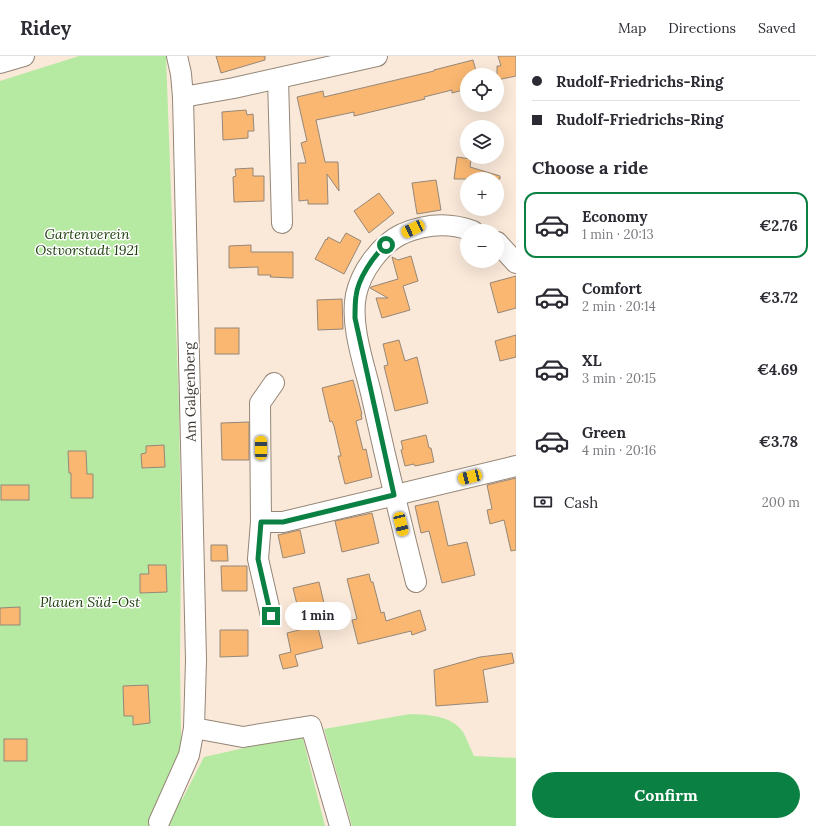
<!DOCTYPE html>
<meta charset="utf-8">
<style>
body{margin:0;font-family:Lora,serif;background:#f7f7f7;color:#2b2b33;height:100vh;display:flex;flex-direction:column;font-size:15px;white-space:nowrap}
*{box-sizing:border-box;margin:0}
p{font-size:13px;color:#7c7c81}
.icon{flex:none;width:22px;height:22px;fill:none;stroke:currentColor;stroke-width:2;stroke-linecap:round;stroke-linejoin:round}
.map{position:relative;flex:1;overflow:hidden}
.details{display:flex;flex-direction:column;background:#fff;width:300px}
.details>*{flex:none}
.top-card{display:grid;align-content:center;height:88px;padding:0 16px;background:#fff}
.controls{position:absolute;left:460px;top:12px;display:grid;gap:8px}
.controls a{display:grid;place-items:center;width:44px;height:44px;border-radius:50%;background:#fff;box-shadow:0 4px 16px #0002;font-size:20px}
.end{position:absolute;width:18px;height:18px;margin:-9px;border:5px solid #0b8043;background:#fff;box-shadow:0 0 0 2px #fff}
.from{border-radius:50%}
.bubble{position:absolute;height:28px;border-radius:14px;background:#fff;box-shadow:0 4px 16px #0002;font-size:13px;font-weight:800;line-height:28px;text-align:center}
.car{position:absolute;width:12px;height:24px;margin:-12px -6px;border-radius:5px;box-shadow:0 0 3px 1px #0007;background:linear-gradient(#f5c518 24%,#345 0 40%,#f5c518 0 76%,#345 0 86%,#f5c518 0)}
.top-card b{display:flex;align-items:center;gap:14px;height:38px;font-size:15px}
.top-card b+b{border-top:1px solid #e1e1e2}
.top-card i{width:10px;height:10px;background:#2b2b33}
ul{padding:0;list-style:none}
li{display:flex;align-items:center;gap:12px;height:66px;margin:0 8px 6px;padding:0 8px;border:2px solid transparent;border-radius:12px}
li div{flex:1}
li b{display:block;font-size:15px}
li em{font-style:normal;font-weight:800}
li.current{border-color:#0b8043}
li>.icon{width:36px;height:36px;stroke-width:1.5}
h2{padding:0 16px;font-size:18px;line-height:48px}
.pay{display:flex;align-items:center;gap:10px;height:44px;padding:0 16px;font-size:15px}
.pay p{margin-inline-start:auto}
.action{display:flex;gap:8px;margin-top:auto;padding:8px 16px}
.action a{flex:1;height:46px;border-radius:24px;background:#0b8043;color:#fff;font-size:16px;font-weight:800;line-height:46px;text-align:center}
header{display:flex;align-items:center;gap:24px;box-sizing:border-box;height:56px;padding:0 20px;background:#fff;border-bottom:1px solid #e1e1e2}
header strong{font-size:19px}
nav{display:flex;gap:22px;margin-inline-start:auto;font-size:14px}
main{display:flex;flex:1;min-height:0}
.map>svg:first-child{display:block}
.green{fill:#b6eaa3}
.building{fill:#f9b771;stroke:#968778}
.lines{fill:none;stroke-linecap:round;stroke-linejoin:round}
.street-casing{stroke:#958677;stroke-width:22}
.street{stroke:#fff;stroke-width:20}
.route{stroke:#0b8043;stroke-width:5}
.labels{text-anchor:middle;stroke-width:3;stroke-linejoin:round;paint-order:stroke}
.park-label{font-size:14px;font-style:italic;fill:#1a3c08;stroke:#fff}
.street-label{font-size:14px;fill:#3c3630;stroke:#fff}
</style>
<header>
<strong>Ridey</strong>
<nav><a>Map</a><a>Directions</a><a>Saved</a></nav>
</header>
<main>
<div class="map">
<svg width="516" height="770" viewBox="0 0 516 770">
<rect width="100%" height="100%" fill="#fae9d9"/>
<!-- green -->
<g class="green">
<path d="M79,0H166L179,351L181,484L180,608L182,744L204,701L302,679L325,770H0V25Z"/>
<path d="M410,658C429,659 451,659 463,676C467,683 470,692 474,700L516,702V770H352L324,673Z"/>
</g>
<!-- building -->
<g class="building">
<path d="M216,0H265V4L221,17Z"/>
<path d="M498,0H516V20L497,24V10H501Z"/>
<path d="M473,4L477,19H467V33L452,37V34L424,41L425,43L354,60V56L316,64L325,106H338L339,135L327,118L328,148H308V144L299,145L298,107H306L301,87L307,85L297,41L323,35L324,41L434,15V14Z"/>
<path d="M246,54L247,59L253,58L254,75H248V82L223,84L222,56Z"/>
<path d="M457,101L471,103L470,111L500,120V123H454Z"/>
<path d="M253,112V120H264V145L234,146L233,121L236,120L235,113Z"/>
<path d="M436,124L441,154L417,158L412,127Z"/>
<path d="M379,137L394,157L369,177L354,155Z"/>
<path d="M346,177L361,185L344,218L315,203L326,183L327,184L328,181L340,187Z"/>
<path d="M251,189V196H293V222L270,221L271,219H258V211L229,212V190Z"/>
<path d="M411,200L418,225L403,230L410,254L382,262L376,242H388L370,232L371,231L398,223L392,201L398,204Z"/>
<path d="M516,220V252L498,257L490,227Z"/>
<path d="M342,243L343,273L318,274L317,244Z"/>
<rect x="215" y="272" width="24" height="26"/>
<path d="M516,279V301L500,305L495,285Z"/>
<path d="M399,284L405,305L417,301L428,347L395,355L384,310L388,309L383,288Z"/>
<path d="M353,324L362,358H361L362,363L356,365L363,394L366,393L372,421L345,428L338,400H341L334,370L332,365L330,366L322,332Z"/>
<path d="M249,366V404H222L221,367Z"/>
<path d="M426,379L429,392H431L434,406L415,410L414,408L405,410L401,394L403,393L401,385Z"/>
<path d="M164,389L165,411L142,412L141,398L146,397V390Z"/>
<path d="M68,395H86L87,418H93V442H71V417H69Z"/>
<path d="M516,422V494L511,495L504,464L490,468L487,454L492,453L487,429Z"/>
<rect x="1" y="429" width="28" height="15"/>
<path d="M438,445L448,490L467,486L475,519L442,527L429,475L421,477L415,450Z"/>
<path d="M372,457L379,487L342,496L335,465Z"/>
<path d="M300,474L305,497L283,502L278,479Z"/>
<path d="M211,489H227L228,505H211Z"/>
<path d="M148,509H166L167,536L140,537V518H149Z"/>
<path d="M221,510H247V535H222Z"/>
<path d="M369,518L371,526H373L381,557L384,556L386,565L420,554L426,574L412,579L411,575L358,588L352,564L357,563L347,523Z"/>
<path d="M319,526L324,547L315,549L316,551L313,552L323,592L295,599L298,610L283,613L279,599L291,596L287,577L303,573L293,532Z"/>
<path d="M20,551V569H0V552Z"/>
<path d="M220,574H248V600L220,601Z"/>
<path d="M512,597L514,607L483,614L488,646L436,650L434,614L480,601Z"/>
<path d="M148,629L150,667L133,669V660H124L123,630Z"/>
<rect x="4" y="683" width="23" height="22"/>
</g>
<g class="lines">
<!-- street casing -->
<g class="street-casing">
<g id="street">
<path d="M0,7L24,0"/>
<path d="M278,23L282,167"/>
<path d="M183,41L234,32L377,0"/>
<path d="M497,186L516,207"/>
<path d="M274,327L260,347L261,466H283L516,410"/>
<path d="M261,466L258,503L271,560"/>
<path d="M416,526C400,463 385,400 371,337C364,308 350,269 356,239C361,215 381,188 402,178C425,168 449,166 473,175"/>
<path d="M194,672L243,681L311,670L340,770"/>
<path d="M159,766L189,699L194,672L196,604L183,41L181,18L177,0"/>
</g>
</g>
<!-- street -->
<use href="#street" class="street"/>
</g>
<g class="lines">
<!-- route -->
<path class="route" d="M271,560L258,503L261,466H283L394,439L355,262C355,255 355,247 356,240C358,223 373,200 386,189"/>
</g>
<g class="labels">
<!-- park labels -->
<g class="park-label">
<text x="87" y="183">Gartenverein<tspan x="87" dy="16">Ostvorstadt 1921</tspan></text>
<text x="90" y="551">Plauen Süd-Ost</text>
</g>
<!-- street labels -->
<g class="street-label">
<text transform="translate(190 336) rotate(-91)" y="5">Am Galgenberg</text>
</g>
</g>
</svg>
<div class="controls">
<a><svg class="icon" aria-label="locate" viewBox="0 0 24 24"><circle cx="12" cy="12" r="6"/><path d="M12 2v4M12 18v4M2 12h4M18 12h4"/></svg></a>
<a><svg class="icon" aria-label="layers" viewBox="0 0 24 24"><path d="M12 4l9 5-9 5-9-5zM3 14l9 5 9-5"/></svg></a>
<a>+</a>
<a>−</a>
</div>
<i class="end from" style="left:386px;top:189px"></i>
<i class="end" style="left:271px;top:560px"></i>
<div class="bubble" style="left:285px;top:546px;width:66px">1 min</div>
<i class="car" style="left:413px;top:173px;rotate:245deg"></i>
<i class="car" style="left:261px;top:392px;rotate:0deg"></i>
<i class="car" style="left:470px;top:421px;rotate:256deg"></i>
<i class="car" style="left:401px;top:468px;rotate:166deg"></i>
</div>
<section class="details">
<div class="top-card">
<b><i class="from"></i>Rudolf-Friedrichs-Ring</b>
<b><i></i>Rudolf-Friedrichs-Ring</b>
</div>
<h2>Choose a ride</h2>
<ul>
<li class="current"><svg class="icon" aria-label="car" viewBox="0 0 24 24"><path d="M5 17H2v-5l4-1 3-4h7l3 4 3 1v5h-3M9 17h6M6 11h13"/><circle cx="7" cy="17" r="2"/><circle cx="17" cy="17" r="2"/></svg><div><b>Economy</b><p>1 min · 20:13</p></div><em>€2.76</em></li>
<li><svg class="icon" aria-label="car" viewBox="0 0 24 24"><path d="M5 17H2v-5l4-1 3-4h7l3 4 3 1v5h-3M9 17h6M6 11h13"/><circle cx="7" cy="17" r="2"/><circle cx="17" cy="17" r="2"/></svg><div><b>Comfort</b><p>2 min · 20:14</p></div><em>€3.72</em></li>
<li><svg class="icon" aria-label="car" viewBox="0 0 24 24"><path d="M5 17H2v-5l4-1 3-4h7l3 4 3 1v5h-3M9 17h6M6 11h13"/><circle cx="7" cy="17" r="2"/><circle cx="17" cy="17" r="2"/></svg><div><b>XL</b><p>3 min · 20:15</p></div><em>€4.69</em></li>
<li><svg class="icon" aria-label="car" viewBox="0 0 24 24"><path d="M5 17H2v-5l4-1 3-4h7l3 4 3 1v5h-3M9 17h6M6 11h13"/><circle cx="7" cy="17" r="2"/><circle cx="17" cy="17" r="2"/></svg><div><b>Green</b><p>4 min · 20:16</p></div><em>€3.78</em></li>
</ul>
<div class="pay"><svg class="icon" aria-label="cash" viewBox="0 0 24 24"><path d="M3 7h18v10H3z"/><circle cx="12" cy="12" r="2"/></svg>Cash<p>200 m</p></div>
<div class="action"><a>Confirm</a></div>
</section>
</main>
